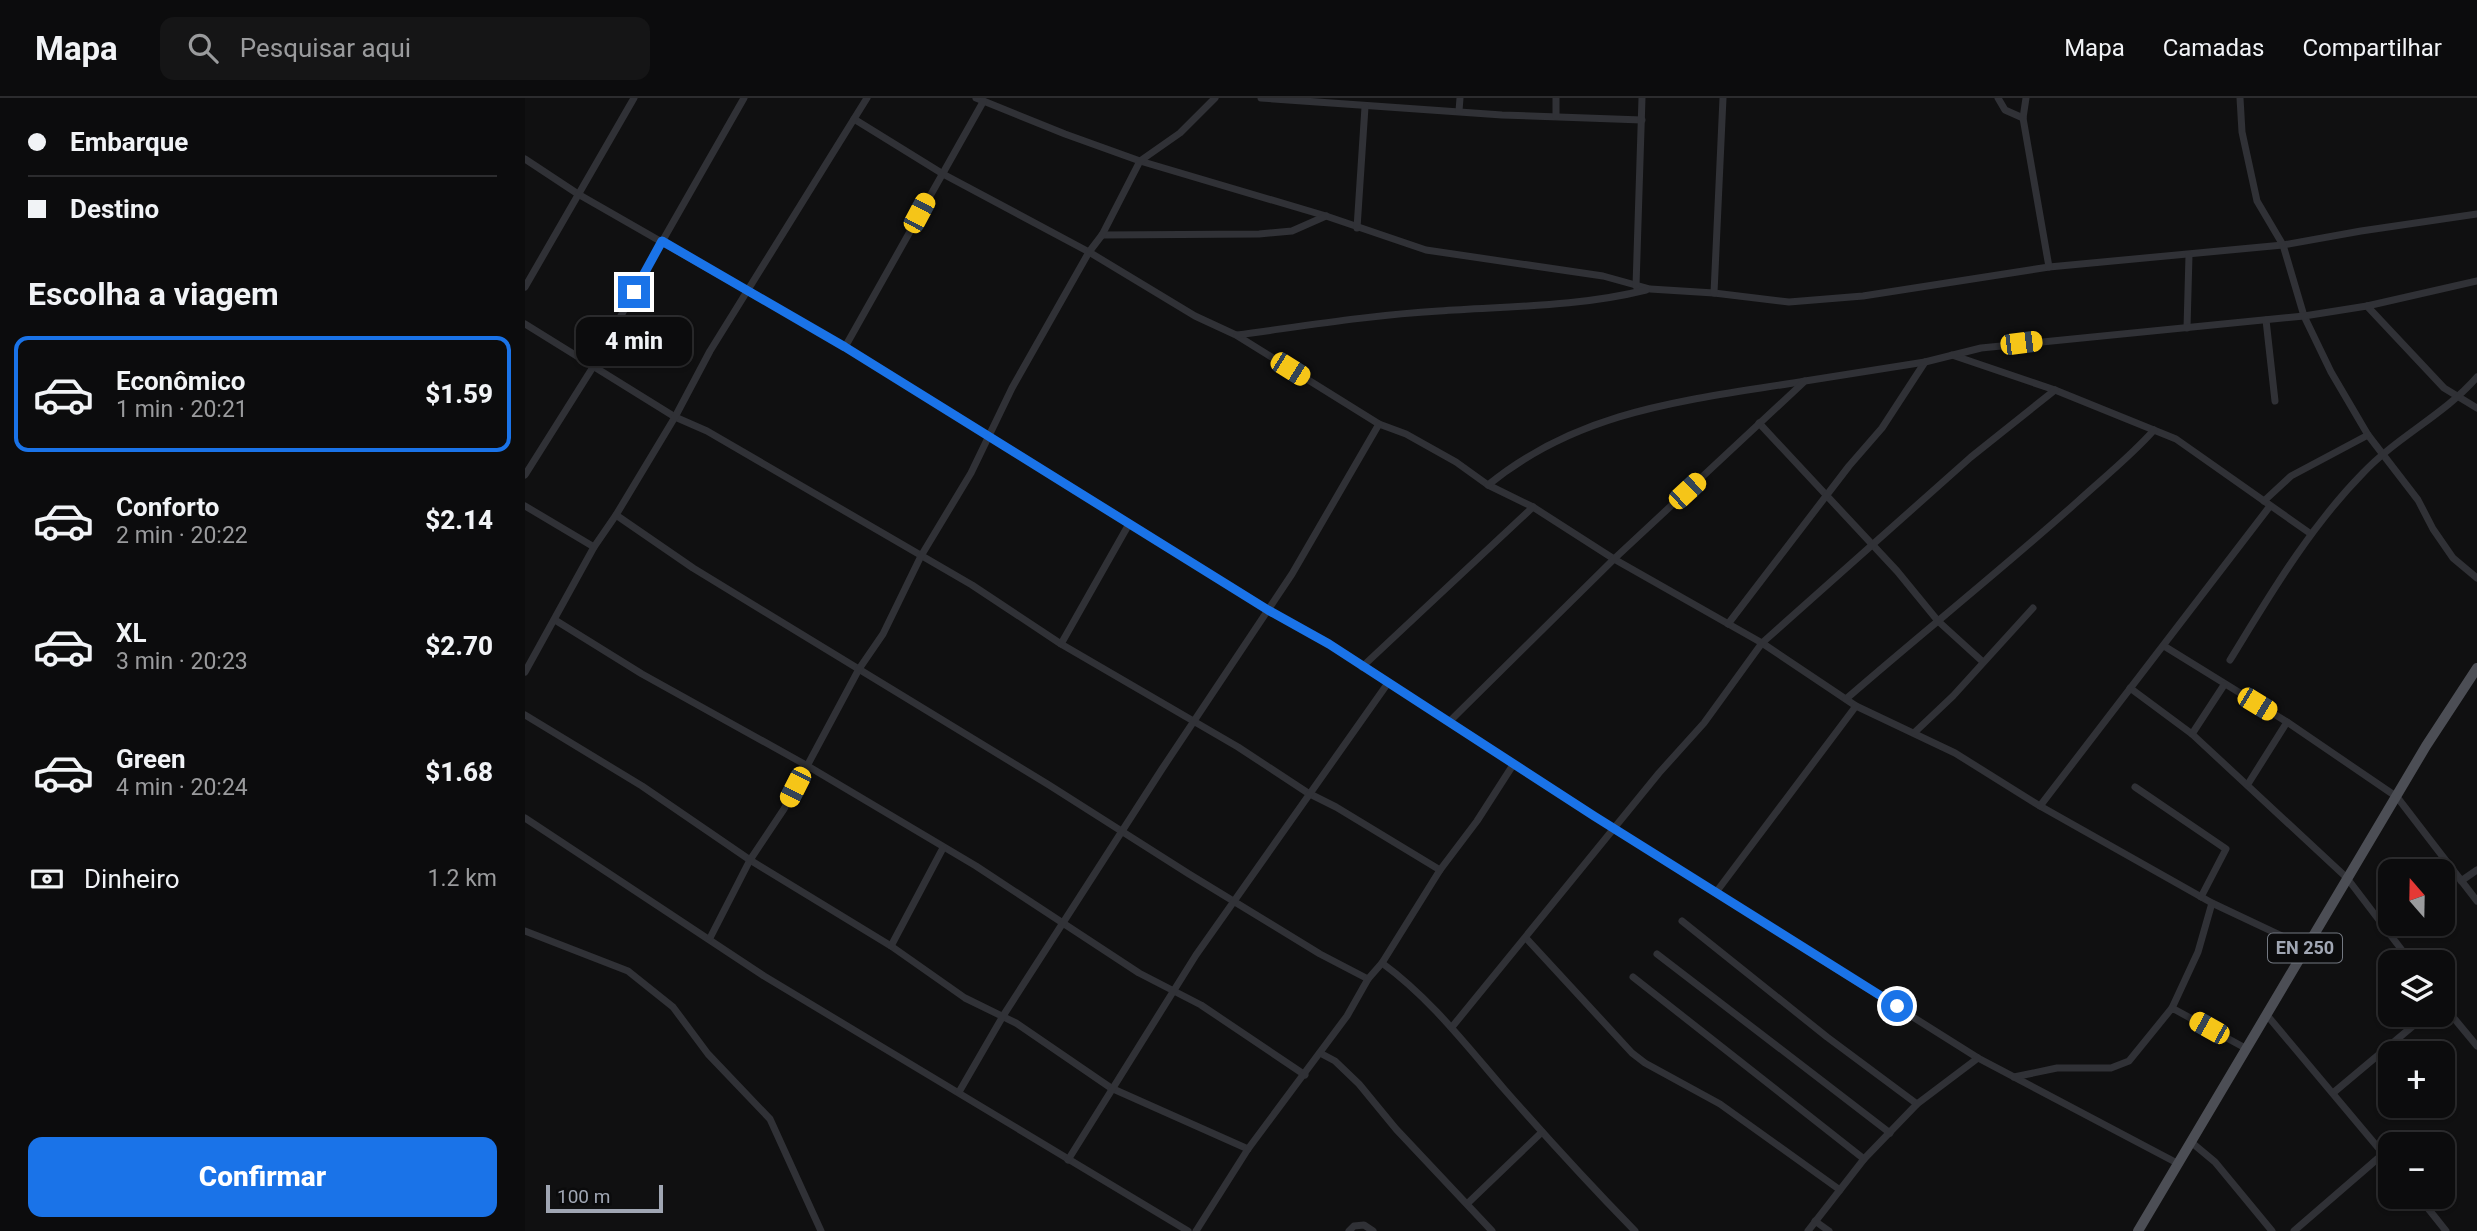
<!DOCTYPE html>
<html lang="pt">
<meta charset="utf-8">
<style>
body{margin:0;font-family:Roboto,sans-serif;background:#151516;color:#f1f3f6;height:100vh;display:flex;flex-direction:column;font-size:26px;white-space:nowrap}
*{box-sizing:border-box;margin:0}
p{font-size:23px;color:#9a9b9d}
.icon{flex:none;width:38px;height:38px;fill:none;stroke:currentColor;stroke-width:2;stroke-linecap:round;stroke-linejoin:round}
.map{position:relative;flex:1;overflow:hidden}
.drawer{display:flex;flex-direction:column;background:#0c0c0d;width:525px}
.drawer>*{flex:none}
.top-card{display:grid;align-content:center;height:154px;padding:0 28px;background:#0c0c0d}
.needle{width:46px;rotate:340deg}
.buttons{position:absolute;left:1853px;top:761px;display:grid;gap:14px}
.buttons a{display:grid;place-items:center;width:77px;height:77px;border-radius:14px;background:#0c0c0d;box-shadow:0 2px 5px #0004,0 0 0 2px #2c2c2e;font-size:35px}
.scale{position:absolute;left:21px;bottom:18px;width:117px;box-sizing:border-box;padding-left:7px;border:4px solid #a0a6b3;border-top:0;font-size:19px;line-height:24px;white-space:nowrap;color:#a0a6b3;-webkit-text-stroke:5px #0b0b0c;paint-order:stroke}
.end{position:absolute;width:32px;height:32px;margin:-16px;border:9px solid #1a73e8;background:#fff;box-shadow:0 0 0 4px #fff}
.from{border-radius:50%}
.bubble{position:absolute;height:49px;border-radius:14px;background:#0c0c0d;box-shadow:0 2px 5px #0004,0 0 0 2px #2c2c2e;font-size:23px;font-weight:800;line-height:49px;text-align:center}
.car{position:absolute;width:21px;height:42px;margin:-21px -10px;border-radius:9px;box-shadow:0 0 5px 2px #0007;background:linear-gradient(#f5c518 24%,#345 0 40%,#f5c518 0 76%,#345 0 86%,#f5c518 0)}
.top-card b{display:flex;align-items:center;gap:24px;height:66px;font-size:26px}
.top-card b+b{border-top:2px solid #2c2c2e}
.top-card i{width:18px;height:18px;background:#f1f3f6}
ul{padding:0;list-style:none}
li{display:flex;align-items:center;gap:21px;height:116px;margin:0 14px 10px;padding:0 14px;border:4px solid transparent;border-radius:14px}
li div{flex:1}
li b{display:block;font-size:26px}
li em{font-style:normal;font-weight:800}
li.selected{border-color:#1a73e8}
li>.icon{width:63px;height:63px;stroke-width:1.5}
h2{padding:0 28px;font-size:32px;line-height:84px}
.pay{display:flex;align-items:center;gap:18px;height:77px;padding:0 28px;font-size:26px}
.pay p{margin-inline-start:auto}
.primary-button{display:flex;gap:14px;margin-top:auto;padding:14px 28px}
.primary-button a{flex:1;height:80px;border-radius:14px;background:#1a73e8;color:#fff;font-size:28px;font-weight:800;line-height:80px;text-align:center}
header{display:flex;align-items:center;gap:42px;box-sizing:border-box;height:98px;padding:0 35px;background:#0c0c0d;border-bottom:2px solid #2c2c2e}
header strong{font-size:33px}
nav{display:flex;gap:38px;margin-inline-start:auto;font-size:24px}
.search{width:490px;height:63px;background:#151516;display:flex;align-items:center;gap:18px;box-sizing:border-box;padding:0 24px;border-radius:14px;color:#9a9b9d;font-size:26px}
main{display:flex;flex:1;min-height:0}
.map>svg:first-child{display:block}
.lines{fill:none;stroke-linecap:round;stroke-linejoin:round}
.street{stroke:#303136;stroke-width:7}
.primary{stroke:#4c4e55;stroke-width:10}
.route{stroke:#1a73e8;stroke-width:9}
.labels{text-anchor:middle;stroke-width:5;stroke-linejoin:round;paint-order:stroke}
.shield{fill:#0b0b0c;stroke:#737881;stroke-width:2}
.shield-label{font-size:18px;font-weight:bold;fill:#a0a6b3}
</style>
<header>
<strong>Mapa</strong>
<div class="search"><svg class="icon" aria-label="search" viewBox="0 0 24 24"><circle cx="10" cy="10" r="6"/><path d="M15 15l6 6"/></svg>Pesquisar aqui</div>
<nav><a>Mapa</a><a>Camadas</a><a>Compartilhar</a></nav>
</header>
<main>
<section class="drawer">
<div class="top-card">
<b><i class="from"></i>Embarque</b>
<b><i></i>Destino</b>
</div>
<h2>Escolha a viagem</h2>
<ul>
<li class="selected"><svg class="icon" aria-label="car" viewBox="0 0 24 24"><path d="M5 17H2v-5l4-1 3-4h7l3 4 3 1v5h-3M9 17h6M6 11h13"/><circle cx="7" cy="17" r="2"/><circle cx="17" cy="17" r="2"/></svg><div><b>Econômico</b><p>1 min · 20:21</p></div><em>$1.59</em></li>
<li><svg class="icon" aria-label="car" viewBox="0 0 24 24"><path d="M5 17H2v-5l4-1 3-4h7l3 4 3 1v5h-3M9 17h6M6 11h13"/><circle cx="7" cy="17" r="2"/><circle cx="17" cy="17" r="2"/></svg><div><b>Conforto</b><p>2 min · 20:22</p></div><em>$2.14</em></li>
<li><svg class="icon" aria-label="car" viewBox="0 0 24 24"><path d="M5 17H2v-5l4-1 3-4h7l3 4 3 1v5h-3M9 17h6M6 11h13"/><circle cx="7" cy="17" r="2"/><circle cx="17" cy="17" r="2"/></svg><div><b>XL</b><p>3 min · 20:23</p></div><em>$2.70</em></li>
<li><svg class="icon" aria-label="car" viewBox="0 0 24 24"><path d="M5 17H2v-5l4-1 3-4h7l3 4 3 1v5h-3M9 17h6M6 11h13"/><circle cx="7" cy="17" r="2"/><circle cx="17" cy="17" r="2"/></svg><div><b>Green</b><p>4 min · 20:24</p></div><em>$1.68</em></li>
</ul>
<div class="pay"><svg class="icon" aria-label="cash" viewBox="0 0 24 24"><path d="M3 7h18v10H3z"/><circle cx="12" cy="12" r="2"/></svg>Dinheiro<p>1.2 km</p></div>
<div class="primary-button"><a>Confirmar</a></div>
</section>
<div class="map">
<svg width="1952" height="1133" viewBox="0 0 1952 1133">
<rect width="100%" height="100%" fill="#101011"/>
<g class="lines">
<!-- street -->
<g class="street">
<path d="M451,0L540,36L615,63L801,118L901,152L1078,178L1125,191L1189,195L1264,204L1338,198L1524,169L1758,147L1836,133L1952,116"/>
<path d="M736,0L977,17L1117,22"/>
<path d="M1031,0V18"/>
<path d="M1473,0L1480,12L1498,20"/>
<path d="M1501,0L1498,20L1524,169"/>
<path d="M1715,0L1717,34L1732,103L1758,147L1779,218L1806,274L1843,337L1893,402L1908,431L1928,460L1952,480"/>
<path d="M934,13L935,0"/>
<path d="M329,21L418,76L564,154L670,218L711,237L854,326L881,336L931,364L963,387L1008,409L1089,461L1237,545L1331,608L1430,655L1515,708L1687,805L1780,849"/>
<path d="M0,61L53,96L320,249L743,512L804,546L1089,731L1453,960L1652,1065"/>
<path d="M832,130L840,9"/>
<path d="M577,137L734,136L767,133L801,118"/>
<path d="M1111,188L1117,0"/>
<path d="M0,189L109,0"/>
<path d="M1189,195L1198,0"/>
<path d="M1842,208L1919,290L1952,310"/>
<path d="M1741,222L1750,303"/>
<path d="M0,226L150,319L182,333L447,487L536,546L713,649L783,695L811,709L915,772"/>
<path d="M1662,230L1664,157"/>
<path d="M712,237C779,228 846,217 914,213C983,208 1053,209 1121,192"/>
<path d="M320,249L458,4"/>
<path d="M1427,257L1530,292L1651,341L1786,436"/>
<path d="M1234,325L1372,473L1413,523L1458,564"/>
<path d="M0,377L68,269L122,170L219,0"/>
<path d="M963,387C1057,310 1166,302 1280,283"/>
<path d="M1739,403L1766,378L1843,337"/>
<path d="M0,408L69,449"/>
<path d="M91,417L168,470L524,687L664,776L795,856L843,881"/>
<path d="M30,522L117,576L281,667L451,768L614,875L676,907L780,977"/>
<path d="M1203,526L1324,368L1357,330L1400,264"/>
<path d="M536,546L604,426"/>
<path d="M1639,548L1762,624L1872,699L1952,803"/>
<path d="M1705,562C1745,497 1784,430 1838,375C1873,338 1919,317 1952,279"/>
<path d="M837,569L1008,409"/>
<path d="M0,574L69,449L91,417L150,319L185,253L342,0"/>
<path d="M1605,590L1667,636L1822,780L1886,864"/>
<path d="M1321,601C1397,535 1476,472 1552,404C1578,380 1605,359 1629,332"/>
<path d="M0,617L117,688L225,762L366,848L440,900L491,925L586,990L723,1051"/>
<path d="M925,623L1089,461L1280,283L1400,264L1456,250L1779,218L1842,208L1952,183"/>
<path d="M1390,634L1428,598L1508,510"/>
<path d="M1667,636L1699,587"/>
<path d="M1723,686L1762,624"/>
<path d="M1610,689L1701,751L1676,799"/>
<path d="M1515,708L1745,408"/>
<path d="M0,720L239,878L663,1133"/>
<path d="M1936,783L1952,772"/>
<path d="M1192,793L1331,608"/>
<path d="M1157,823L1302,939L1392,1006"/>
<path d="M0,833L103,873L148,909L183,956L245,1021L296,1133"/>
<path d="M185,840L225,762L259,711L334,571L358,536L396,458L446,375L487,290L564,154L577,137L615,63L655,35L690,0"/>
<path d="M1001,840L1107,955L1120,965L1195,1006L1315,1092"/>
<path d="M366,848L418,750"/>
<path d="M1132,856L1365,1035"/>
<path d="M857,865C905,900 941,947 979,991C1022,1040 1065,1087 1110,1133"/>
<path d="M1108,879L1339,1061"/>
<path d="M1918,907L1952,948"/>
<path d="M1647,910L1673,854L1687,805"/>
<path d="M1741,916L1866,1065"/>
<path d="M927,929L1134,675L1179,625L1237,545L1446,359L1530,292"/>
<path d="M795,955L810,963L834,986L871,1031L967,1133"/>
<path d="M1489,979L1532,970H1586L1604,963L1647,910L1722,951"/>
<path d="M434,994L478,918L637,671L767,476L854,326"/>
<path d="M1808,995L1901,917"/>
<path d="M1666,1044L1690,1064L1747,1133"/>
<path d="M543,1062L671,857L863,585"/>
<path d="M1894,1099L1921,1133"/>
<path d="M943,1105L1017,1034"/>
<path d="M1290,1123L1304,1133"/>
<path d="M671,1133L723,1051L822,918L843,881L857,865L915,772L952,723L988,667"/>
<path d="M824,1133L829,1128L839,1127L848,1133"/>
<path d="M1283,1133L1339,1061L1392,1006L1453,960"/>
<path d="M1769,1133L1858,1056"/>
</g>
<!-- primary -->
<path class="primary" d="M1613,1133L1901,648L1952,570"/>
</g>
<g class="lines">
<!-- route -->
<path class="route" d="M109,194L137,143L320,249L743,512L804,546L1069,718L1372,908"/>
</g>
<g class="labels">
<!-- shield labels -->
<rect class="shield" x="1743" y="835.5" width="74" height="29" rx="5"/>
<g class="shield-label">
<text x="1780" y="856">EN 250</text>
</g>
</g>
</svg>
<div class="buttons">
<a><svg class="needle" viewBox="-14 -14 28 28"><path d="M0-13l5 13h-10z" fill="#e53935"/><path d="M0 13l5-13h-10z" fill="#9a9b9d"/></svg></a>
<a><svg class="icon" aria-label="layers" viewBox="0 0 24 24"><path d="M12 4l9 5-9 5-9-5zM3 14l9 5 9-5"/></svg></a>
<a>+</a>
<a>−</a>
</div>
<div class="scale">100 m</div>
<i class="end from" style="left:1372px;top:908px"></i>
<i class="end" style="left:109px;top:194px"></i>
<div class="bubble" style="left:51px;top:219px;width:116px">4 min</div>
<i class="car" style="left:394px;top:115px;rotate:28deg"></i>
<i class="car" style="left:1496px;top:245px;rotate:83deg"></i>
<i class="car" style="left:765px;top:271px;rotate:122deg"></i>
<i class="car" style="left:1162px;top:393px;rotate:47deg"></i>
<i class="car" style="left:1732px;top:606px;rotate:121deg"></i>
<i class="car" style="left:270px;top:689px;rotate:207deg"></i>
<i class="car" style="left:1684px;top:930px;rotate:299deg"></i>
</div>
</main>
